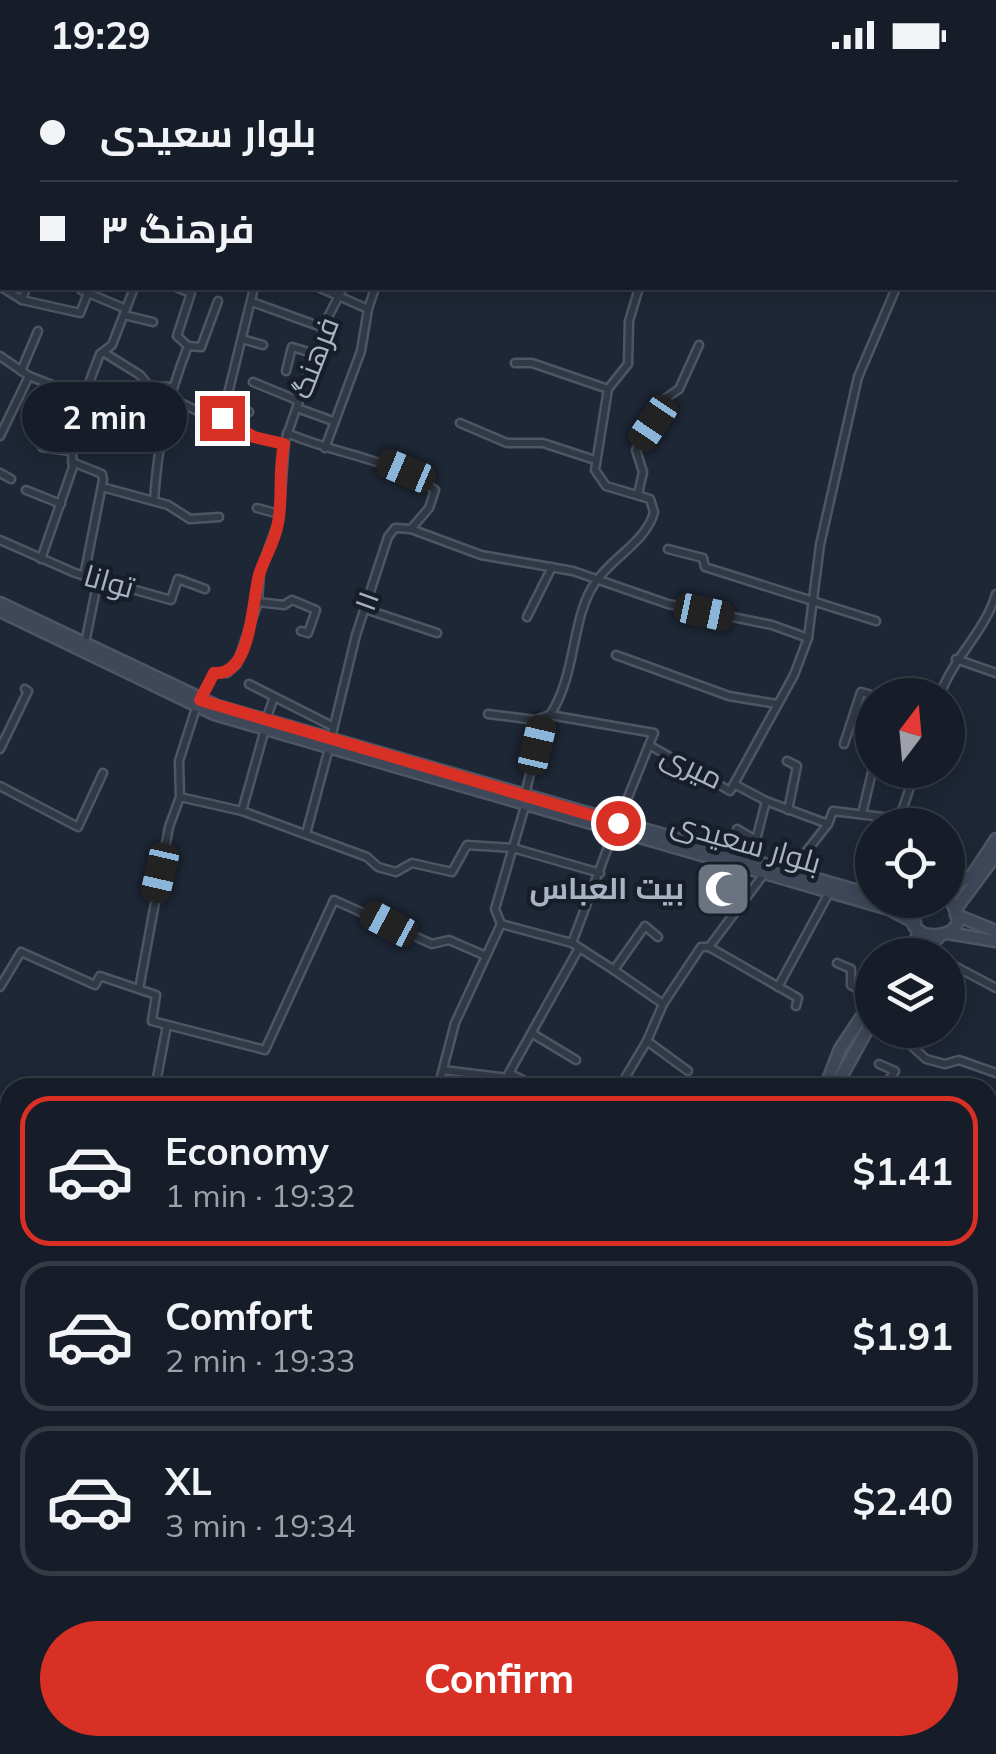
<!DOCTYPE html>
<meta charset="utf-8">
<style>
body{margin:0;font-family:Mulish,Cairo,sans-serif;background:#232a34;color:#f1f3f6;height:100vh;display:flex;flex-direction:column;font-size:38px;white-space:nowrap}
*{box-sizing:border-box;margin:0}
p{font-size:32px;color:#9ea2a8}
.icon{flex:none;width:55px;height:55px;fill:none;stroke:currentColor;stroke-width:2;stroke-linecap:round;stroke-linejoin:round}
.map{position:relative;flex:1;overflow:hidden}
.drawer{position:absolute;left:0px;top:1008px;width:998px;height:678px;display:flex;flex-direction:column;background:#161d28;border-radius:30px 30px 0 0;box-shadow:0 5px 25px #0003,0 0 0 2px #353b45}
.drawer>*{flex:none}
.top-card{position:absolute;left:0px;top:0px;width:998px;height:220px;box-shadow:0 5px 25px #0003,0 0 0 2px #353b45;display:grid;align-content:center;height:220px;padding:0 40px;background:#161d28}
.needle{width:65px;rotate:16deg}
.controls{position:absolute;left:855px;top:608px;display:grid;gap:20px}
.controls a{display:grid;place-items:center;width:110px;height:110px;border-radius:50%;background:#161d28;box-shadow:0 5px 25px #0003,0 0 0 2px #353b45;font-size:50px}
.end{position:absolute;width:45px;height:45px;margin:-22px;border:12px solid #d93025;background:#fff;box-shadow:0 0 0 5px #fff}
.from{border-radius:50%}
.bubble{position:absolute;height:70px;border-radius:35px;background:#161d28;box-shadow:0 5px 25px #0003,0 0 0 2px #353b45;font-size:32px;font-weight:700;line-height:70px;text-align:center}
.car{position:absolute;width:30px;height:60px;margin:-30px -15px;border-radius:12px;box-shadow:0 0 8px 2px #0007;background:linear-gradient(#222 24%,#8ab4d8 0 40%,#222 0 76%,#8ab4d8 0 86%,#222 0)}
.top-card b{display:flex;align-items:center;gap:35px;height:95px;font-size:38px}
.top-card b+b{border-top:2px solid #353b45}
.top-card i{width:25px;height:25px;background:#f1f3f6}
ul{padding:18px 0 0;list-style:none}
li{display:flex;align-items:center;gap:30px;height:150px;margin:0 20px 15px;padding:0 20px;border:5px solid #353b45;border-radius:30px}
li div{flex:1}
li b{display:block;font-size:38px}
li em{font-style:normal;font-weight:700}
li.selected{border-color:#d93025}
li>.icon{width:90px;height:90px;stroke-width:1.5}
.button{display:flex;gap:20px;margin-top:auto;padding:20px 40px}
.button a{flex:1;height:115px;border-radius:60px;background:#d93025;color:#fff;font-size:40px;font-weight:700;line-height:115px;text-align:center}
.status{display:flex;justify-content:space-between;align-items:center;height:70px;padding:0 50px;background:#161d28;direction:ltr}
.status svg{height:28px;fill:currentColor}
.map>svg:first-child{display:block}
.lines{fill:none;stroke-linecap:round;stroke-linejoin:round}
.street-casing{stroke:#4e5665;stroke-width:11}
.secondary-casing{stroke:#4e5665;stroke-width:15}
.street{stroke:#313946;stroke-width:6}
.secondary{stroke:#3f4859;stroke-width:10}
.route{stroke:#d93025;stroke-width:12}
.labels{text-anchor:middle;stroke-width:9;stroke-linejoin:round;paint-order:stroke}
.street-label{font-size:30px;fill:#aab3c4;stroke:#171e2a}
.poi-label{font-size:30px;font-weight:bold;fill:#aab3c4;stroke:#171e2a;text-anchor:end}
</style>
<div class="status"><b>19:29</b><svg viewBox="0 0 49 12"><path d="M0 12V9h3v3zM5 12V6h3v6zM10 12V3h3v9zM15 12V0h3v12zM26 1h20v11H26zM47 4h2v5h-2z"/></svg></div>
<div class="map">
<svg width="996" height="1684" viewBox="0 0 996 1684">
<rect width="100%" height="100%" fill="#1e2736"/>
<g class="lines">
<!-- street casing -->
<g class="street-casing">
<g id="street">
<path d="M228,0L234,2"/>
<path d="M406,0L409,1"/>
<path d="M994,0L996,1"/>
<path d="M92,2L93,0"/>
<path d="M805,2L806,0"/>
<path d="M0,40L2,41"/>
<path d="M3,218L22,230L80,243L88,223"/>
<path d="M320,218L368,239L361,281L325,378"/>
<path d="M81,220L126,239"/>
<path d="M22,230L26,218"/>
<path d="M252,232L324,258"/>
<path d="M368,239L375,218"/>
<path d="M124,245L153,252"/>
<path d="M242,269L263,275"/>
<path d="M188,276L201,277L218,231"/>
<path d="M103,282L140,305L149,316L172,317"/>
<path d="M0,286L29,306L73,323L84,339L136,367L158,368"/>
<path d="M515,293H532L608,319"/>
<path d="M21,301L38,261"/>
<path d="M286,301L292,277L315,284"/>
<path d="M253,312L299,331"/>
<path d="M168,327L253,367L284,374"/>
<path d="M226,332L249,342"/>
<path d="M297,338L333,351"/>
<path d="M222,348L254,218"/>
<path d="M460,353L507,373H543L595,390"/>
<path d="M119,358L143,322"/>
<path d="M287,363C337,385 391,388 435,420L429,438L411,459L395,458L388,467L356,565L331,668"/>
<path d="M0,366L29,306"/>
<path d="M42,377L70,381"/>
<path d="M72,392L102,404L103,410L84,506"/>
<path d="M0,403L11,409"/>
<path d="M102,417L168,435L190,449L219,447"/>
<path d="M26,420L61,434"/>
<path d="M638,424L643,402L636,380L666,328L679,319L699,275"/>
<path d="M154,430C158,374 167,329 188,276L177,266L191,223L178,218"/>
<path d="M257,438L279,444"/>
<path d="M411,459L481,485L573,501L668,534L772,555L808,568"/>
<path d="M0,470L75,503L171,530L178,509L205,519"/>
<path d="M668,479L703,488L705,497L876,551"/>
<path d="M41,489L73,397L71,370L81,334L100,284L112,275L134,218"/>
<path d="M258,532L284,535L292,530L316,540L308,563L301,561"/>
<path d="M365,539L437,563"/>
<path d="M527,547L552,497"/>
<path d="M85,573L98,510"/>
<path d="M616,585L729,626L777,634"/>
<path d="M956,589L996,603"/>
<path d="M249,614L332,656"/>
<path d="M940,625C954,586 985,562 996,524"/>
<path d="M200,629L214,603H227L237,594L258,532L260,502L279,450L285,371L328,247L343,218"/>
<path d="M488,644L535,650L550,645L654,663L649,675L730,721L734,714L766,731L828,754L833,741L899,749"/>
<path d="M550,645C577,604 571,547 595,513C611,488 647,471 654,442L650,429L606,416L595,400L608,319L628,294L629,251L639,218"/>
<path d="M266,650L274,627"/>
<path d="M844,674L861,622L872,625"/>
<path d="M0,679L28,621L25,619"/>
<path d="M787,691L797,696L788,740"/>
<path d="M734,714L794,605L808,568L820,475L858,307L896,218"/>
<path d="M0,716L78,757L103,703"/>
<path d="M525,725L543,649"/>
<path d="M180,727L242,741L367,787L378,797L396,802L412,793L452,802L467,775L513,778L600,803"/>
<path d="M242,741L265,659"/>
<path d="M862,744L872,702"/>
<path d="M618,752L649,675"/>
<path d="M897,755L916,700"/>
<path d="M737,759L756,770"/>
<path d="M306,764L329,678"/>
<path d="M744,788L756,770L766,731"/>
<path d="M791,801L828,754"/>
<path d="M501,854L572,873L614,900L645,856L658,867"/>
<path d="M572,873L614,761"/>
<path d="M709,877L798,928L796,936"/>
<path d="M837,893L851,899V915L872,929"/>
<path d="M949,893L996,918"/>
<path d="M614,900L663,934L701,877H709L764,804"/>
<path d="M0,917L21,882L95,915L100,906L156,925L152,951L265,980L334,830L432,874L449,870L486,886"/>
<path d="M778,917L829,823"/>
<path d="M139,919L169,757L180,727L179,691L196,638"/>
<path d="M894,960L926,989L945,994L959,990L996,1003"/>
<path d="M533,964L576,990"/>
<path d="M647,971L688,1001"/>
<path d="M879,994L895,1001L883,1018"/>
<path d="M443,1000L508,1008"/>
<path d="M509,1003L538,1018"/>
<path d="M839,1010L853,1018"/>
<path d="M155,1018L167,955"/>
<path d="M438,1018L455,953L501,854L495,839L525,736"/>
<path d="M506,1018L509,1003L579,878"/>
<path d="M619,1018L647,971L663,934"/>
<path d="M0,1078L10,1085"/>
<path d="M988,1084L996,1085"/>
<path d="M988,1118L996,1119"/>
<path d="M988,1142H996"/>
<path d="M988,1291L996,1296"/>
<path d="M988,1344L996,1314"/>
<path d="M0,1393L6,1385"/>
<path d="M0,1431L10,1439"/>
<path d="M0,1493L10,1481"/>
<path d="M988,1507L996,1496"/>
<path d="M988,1592L996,1583"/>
<path d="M988,1614L996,1620"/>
<path d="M0,1619L10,1630"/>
<path d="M988,1665L996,1669"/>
<path d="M0,1669L13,1684"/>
<path d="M138,1675L147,1683"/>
<path d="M242,1675L254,1684"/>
<path d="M574,1675L588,1684"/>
<path d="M39,1684L45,1675"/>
<path d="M905,1684L909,1675"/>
<path d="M946,1684L951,1675"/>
</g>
</g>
<!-- secondary casing -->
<g class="secondary-casing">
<g id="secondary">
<path d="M44,2L45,0"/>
<path d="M56,2L57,0"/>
<path d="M0,73H2"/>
<path d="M0,82L2,84"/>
<path d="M0,140L2,133"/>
<path d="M0,163L2,156"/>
<path d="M0,533L217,636L872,825"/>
<path d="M0,541L214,644L889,839L915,853"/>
<path d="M948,820L973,804L996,769"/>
<path d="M889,830H921"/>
<path d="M922,830C881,879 991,875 948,829"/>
<path d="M955,840L996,785"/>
<path d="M956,845L996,861"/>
<path d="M948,863L996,871"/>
<path d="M907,885L920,861"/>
<path d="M920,885L939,867"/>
<path d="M825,1018L840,979L872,931"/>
<path d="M835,1018L872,951"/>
<path d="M0,1373L10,1378"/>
<path d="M856,1675L872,1684"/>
<path d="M326,1684L334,1675"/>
<path d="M339,1684L347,1675"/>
</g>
</g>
<!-- street -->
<use href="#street" class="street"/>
<!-- secondary -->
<use href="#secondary" class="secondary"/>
</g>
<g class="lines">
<!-- route -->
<path class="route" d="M222,348L254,367L284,374C278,401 283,428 278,453C275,472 264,488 259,505C252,530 252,607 214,603L200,630L618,753"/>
</g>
<!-- icons -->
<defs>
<g id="mosque-square" transform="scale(2.875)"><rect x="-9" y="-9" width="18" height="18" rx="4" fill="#6b7280" stroke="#171e2a"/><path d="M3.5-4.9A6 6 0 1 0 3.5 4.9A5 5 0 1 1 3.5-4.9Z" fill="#fff"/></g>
</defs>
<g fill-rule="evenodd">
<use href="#mosque-square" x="723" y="819"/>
</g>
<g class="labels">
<!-- street labels -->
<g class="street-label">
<text transform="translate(315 288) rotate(-69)" y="10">فرهنگ</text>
<text transform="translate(109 512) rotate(16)" y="10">توانا</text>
<text transform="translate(367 531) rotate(-70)" y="10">۱۱</text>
<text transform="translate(692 697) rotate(26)" y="10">میری</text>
<text transform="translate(746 773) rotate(16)" y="10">بلوار سعیدی</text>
</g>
<!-- poi labels -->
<g class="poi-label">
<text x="684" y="829">بیت العباس</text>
</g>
</g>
</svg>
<div class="controls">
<a><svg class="needle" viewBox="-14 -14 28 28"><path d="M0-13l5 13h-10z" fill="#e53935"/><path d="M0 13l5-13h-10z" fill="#9ea2a8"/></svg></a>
<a><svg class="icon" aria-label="locate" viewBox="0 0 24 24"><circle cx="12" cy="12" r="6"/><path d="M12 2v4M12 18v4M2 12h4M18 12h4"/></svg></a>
<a><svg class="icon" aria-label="layers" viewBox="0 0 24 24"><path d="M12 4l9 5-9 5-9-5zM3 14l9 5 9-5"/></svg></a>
</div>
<i class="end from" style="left:618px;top:753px"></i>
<i class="end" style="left:222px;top:348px"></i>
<div class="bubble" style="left:22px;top:312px;width:165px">2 min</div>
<i class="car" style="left:653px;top:353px;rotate:214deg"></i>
<i class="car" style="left:406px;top:401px;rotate:293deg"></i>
<i class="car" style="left:704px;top:542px;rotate:102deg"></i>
<i class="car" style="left:537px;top:675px;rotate:13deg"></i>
<i class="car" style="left:160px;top:803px;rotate:193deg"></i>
<i class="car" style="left:389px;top:854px;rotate:298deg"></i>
<div class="top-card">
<b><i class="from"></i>بلوار سعیدی</b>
<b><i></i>فرهنگ ۳</b>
</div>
<section class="drawer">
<ul>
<li class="selected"><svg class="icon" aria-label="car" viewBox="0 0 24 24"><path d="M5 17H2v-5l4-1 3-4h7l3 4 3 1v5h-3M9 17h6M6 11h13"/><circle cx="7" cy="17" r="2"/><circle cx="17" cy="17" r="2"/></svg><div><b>Economy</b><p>1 min · 19:32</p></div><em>$1.41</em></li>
<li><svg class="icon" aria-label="car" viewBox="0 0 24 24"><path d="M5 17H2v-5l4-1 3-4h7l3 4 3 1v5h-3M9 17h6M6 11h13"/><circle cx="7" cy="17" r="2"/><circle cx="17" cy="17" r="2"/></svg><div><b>Comfort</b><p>2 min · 19:33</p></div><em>$1.91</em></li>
<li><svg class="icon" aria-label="car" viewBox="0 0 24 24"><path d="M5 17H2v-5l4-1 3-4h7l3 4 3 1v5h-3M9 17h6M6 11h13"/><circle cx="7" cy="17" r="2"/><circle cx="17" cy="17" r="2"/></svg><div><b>XL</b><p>3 min · 19:34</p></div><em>$2.40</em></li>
</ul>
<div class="button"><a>Confirm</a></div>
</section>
</div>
